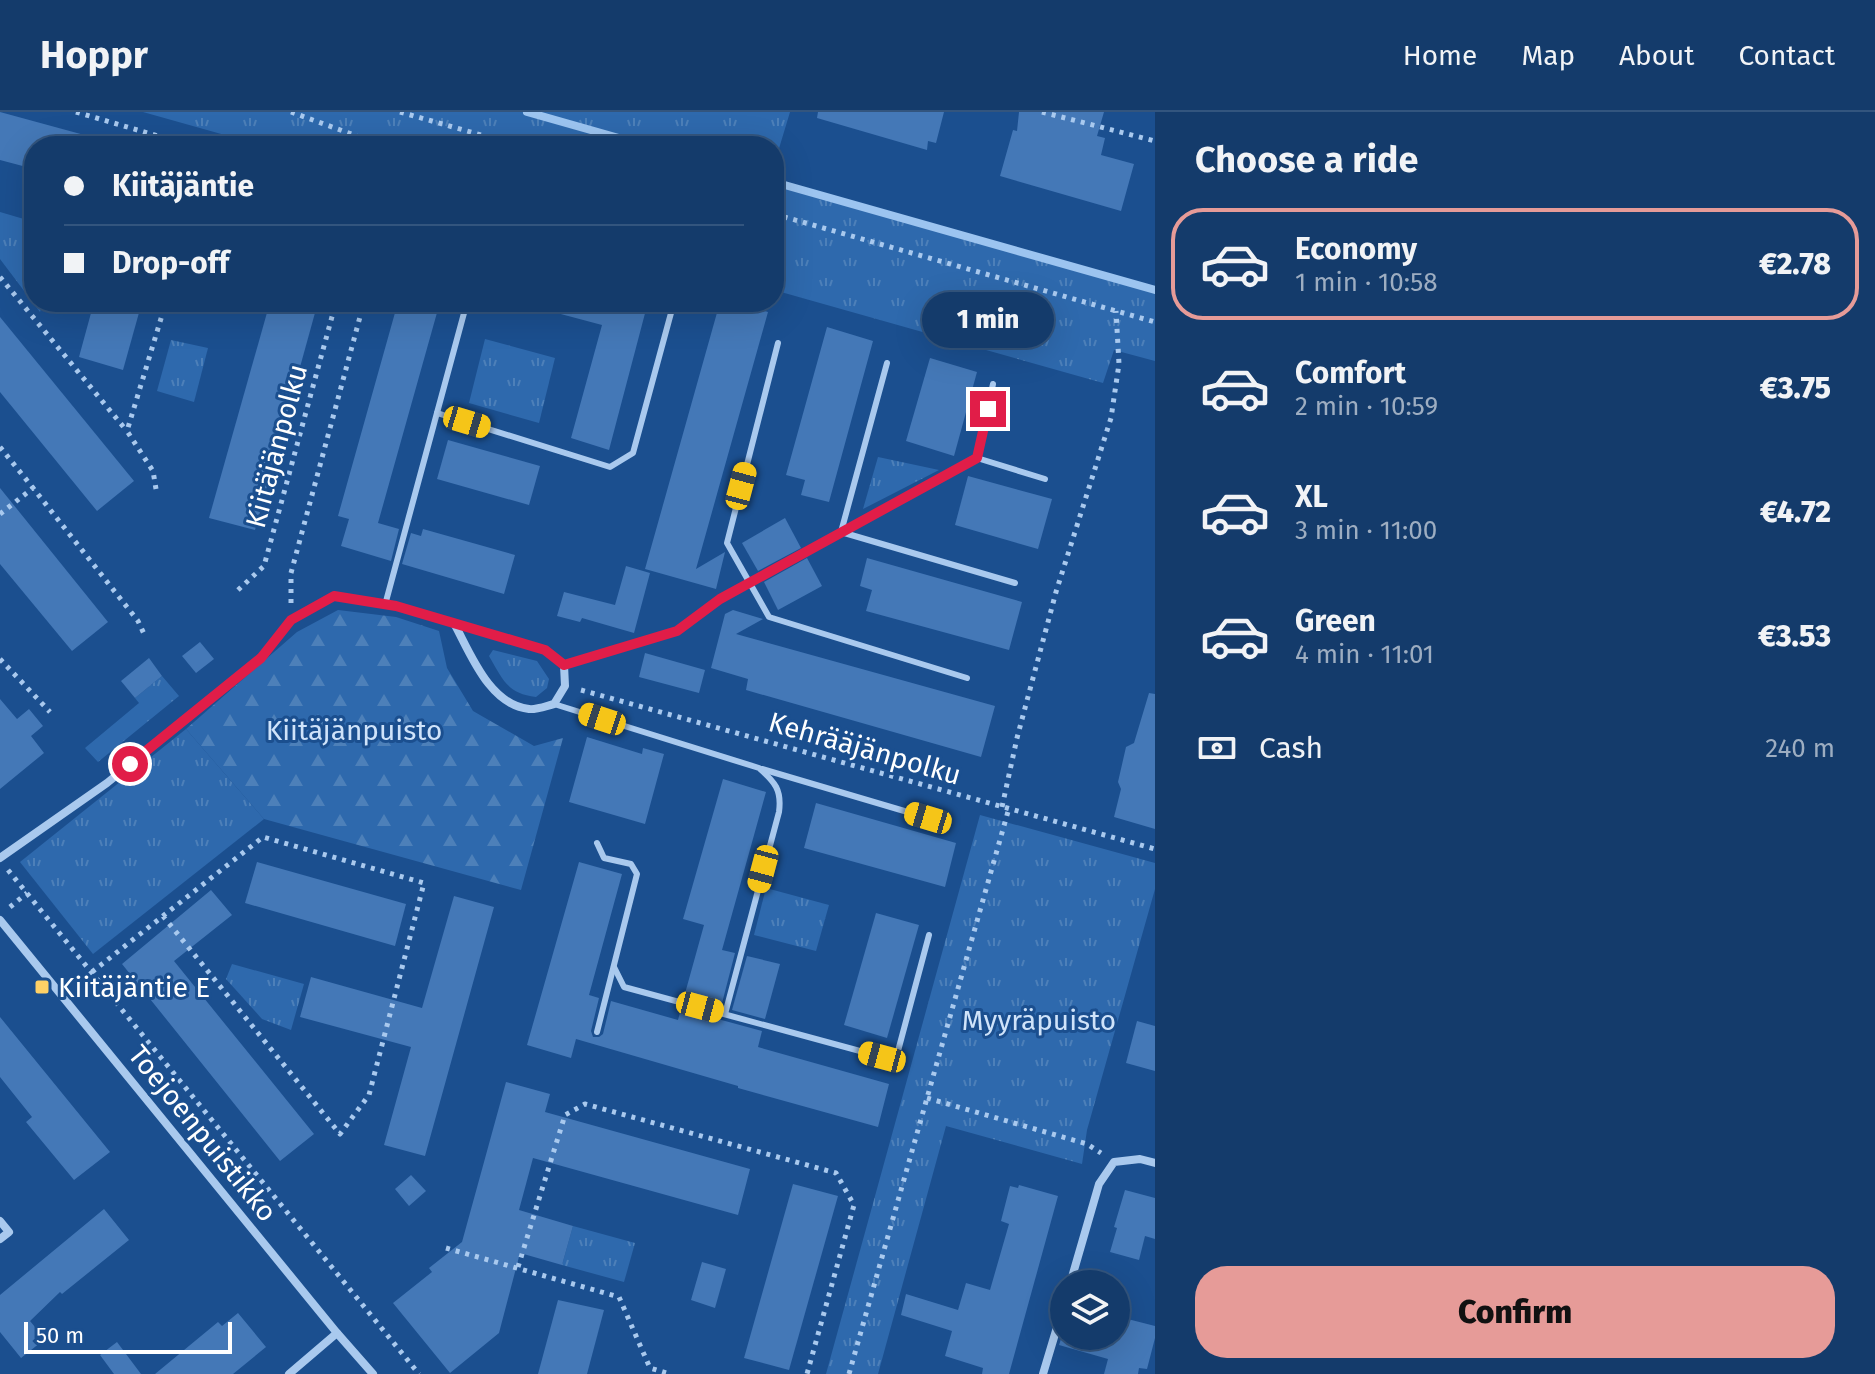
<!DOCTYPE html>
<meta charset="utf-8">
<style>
body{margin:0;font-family:"Fira Sans",sans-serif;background:#214673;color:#f1f3f6;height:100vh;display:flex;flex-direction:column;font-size:30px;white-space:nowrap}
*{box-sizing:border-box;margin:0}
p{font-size:26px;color:#9dadc1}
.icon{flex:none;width:44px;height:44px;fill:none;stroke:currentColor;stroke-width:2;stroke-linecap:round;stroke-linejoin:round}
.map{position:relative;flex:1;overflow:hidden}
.drawer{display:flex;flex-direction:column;background:#143b6b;width:720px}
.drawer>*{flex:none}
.hud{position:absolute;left:24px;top:24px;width:760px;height:176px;border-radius:32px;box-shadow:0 8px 32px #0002,0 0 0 2px #33557e;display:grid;align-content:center;height:176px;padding:0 40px;background:#143b6b}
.buttons{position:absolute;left:1050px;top:1158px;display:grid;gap:16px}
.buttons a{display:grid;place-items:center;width:80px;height:80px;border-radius:50%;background:#143b6b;box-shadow:0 8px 32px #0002,0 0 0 2px #33557e;font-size:40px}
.scale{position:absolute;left:24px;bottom:20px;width:208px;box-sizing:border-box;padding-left:8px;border:4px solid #fff;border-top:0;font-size:22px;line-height:28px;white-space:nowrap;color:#fff;-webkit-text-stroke:6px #1b4f8f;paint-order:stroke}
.end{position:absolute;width:36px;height:36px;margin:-18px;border:10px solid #e11d48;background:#fff;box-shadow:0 0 0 4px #fff}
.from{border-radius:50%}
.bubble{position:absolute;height:56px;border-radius:28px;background:#143b6b;box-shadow:0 8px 32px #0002,0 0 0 2px #33557e;font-size:26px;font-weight:800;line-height:56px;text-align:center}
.car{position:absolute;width:24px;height:48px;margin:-24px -12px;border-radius:10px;box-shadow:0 0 6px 2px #0007;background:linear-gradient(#f5c518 24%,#345 0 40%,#f5c518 0 76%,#345 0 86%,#f5c518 0)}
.hud b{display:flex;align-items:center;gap:28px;height:76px;font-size:30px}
.hud b+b{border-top:2px solid #33557e}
.hud i{width:20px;height:20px;background:#f1f3f6}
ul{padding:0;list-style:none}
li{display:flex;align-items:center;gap:24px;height:112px;margin:0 16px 12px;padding:0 24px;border:4px solid transparent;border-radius:32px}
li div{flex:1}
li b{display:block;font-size:30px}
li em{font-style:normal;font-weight:800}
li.active{border-color:#e69b98}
li>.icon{width:72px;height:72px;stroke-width:1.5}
h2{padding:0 40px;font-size:36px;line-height:96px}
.pay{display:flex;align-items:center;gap:20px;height:88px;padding:0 40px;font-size:30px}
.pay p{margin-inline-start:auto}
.primary-button{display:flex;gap:16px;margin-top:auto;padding:16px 40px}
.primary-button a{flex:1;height:92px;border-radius:32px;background:#e69b98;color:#111;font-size:32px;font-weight:800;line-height:92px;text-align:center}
header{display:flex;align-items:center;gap:48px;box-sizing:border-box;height:112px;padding:0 40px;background:#143b6b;border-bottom:2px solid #33557e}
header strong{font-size:38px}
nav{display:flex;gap:44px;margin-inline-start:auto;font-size:28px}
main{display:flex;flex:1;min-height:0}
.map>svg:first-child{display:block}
.grass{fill:url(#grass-tufts)}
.forest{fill:url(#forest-firs)}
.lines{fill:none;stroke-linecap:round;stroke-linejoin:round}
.stream{stroke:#9cc4f0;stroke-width:8}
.building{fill:#4478b7}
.path{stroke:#a9c9ee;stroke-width:5;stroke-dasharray:4 6;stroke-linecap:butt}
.lane{stroke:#a9c9ee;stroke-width:6}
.street{stroke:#a9c9ee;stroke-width:8}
.route{stroke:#e11d48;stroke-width:10}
.poi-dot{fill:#ffd166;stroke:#1b4f8f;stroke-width:3}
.labels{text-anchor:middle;stroke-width:6;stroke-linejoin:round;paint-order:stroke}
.street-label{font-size:28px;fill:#fff;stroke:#1b4f8f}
.park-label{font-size:28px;fill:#cfe3fa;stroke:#1b4f8f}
.poi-label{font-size:28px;fill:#fff;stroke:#1b4f8f;text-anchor:start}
</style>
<header>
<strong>Hoppr</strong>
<nav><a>Home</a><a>Map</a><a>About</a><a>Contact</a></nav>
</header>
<main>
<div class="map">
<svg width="1155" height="1262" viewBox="0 0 1155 1262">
<defs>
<pattern id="grass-tufts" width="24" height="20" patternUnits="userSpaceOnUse" patternTransform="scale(2)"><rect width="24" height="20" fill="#2e69ad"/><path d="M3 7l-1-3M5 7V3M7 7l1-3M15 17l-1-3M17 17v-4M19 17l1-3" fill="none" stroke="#4d80b9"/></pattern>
<pattern id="forest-firs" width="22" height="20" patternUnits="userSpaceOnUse" patternTransform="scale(2)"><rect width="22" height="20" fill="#2e69ad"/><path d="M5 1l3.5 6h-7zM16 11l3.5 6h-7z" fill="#4d80b9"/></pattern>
</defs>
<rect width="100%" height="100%" fill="#1b4f8f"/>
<!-- grass -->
<g class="grass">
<path d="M143,0H790L774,53V34H264Z"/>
<path d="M774,68L1155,180V249L1114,238L1103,271L774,178Z"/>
<path d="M0,100L34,110V190H43L40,200L0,147Z"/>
<path d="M485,227L555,246L539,311L469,291Z"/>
<path d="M171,228L208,236L194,290L157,279Z"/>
<path d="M878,345L939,358L863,397Z"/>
<path d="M493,538L537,549L549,567L547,576L536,585C507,581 503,568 489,544Z"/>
<path d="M162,564L179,584L98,650L85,636L139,591L135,586Z"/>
<path d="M186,617L264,707L93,842L20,750Z"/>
<path d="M980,703L1155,751V777L1087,1018L1082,1052L946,1014L878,1262H826Z"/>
<path d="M766,776L829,793L816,839L754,823Z"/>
<path d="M232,852L304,872L291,918L262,907L226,867Z"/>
<path d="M573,1114L635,1131L624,1170L562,1153Z"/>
</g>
<!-- forest -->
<path class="forest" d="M338,498L396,505L439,519L447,556L473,599L534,634L563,626L521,778L264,707L186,617L297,520Z"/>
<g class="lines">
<!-- stream -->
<g class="stream">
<path d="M527,0L647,34"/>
<path d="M774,70L1155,178"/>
</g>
</g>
<!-- building -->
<g class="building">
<path d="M0,0L99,27L98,34H34V57L0,48Z"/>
<path d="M818,0H944L936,31L928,29L927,38L817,6Z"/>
<path d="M1019,0H1104L1097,24L1105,26L1101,43L1134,52L1121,99L1000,64L1013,18L1017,19Z"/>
<path d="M94,190H142L123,258L79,245Z"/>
<path d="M270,190H318L255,418L209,406Z"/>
<path d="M398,190H440L378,411L399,417L391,449L341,434L349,407L338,404Z"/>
<path d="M543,190H648L609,338L571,326L602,213L542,197Z"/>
<path d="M720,190H734L768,200L696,457L725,440L716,477L645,457Z"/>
<path d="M0,205L134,369L97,399L0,280Z"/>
<path d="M827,215L873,229L829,390L801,383L805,368L786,363Z"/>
<path d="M930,246L977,260L954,344L906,329Z"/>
<path d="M448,328L540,354L529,393L437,367Z"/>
<path d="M968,364L1052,387L1038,437L955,413Z"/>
<path d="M0,376L108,510L72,539L0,452Z"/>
<path d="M785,406L801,436L758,459L742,431Z"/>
<path d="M423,417L515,443L504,482L402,452L411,421L421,424Z"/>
<path d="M807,446L822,474L778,498L764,470Z"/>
<path d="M867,446L1022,490L1009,538L866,499L872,478L860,474Z"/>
<path d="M626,454L650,461L634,521L582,506L580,510L557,504L564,480L615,493Z"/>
<path d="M733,498L763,507L736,522L995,594L981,645L746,578L748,567L711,556L725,502Z"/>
<path d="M200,530L214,547L196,561L182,544Z"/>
<path d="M645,541L705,558L699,581L639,565Z"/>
<path d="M149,546L162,564L135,586L121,569Z"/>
<path d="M1149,581L1155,582V717L1114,705L1121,677L1118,670L1126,635L1134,631Z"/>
<path d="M0,587L17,607L29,597L43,614L31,624L44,641L0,677Z"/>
<path d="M587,625L642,642L643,636L664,642L645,712L569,690Z"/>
<path d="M723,667L766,680L722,838L735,841L721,895L684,885L704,813L683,807Z"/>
<path d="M816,691L956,731L945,775L804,736Z"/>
<path d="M257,750L406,792L395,834L245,791Z"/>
<path d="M579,750L622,762L589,883L599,886L591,919L593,925H599L603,922L611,889L678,908L681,897L762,919L758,935L889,972L878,1015L738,976V974L576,927L571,946L527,933Z"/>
<path d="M211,778L232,803L174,849L314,1022L280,1049L122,852Z"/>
<path d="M454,784L494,795L425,1044L384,1033L411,935L300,905L311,865L422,896Z"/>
<path d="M876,801L919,813L887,926L844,913Z"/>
<path d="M747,844L780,852L765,907L732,898Z"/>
<path d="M0,905L110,1040L74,1068L26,1010L32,1005L0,965Z"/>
<path d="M1137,909L1155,914V959L1126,951Z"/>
<path d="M506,970L550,982L545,1000L750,1057L738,1103L533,1046L519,1098L573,1114L562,1153L520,1141L499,1221L450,1261L393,1191L432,1160L429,1156L462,1130Z"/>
<path d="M411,1063L426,1079L409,1094L395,1077Z"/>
<path d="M793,1072L838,1084L789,1258L744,1246Z"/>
<path d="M1019,1073L1058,1084L1009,1262H982L983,1256L945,1244L952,1219L901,1203L906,1182L958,1198L966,1171L990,1178L1009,1112L1001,1109L1010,1074L1018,1076Z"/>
<path d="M1125,1078L1155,1086V1127L1145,1124L1139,1148L1110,1140L1117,1116L1114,1115Z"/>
<path d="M104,1097L129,1128L62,1182L60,1180L30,1209L45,1227L21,1246L0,1220V1183Z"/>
<path d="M702,1150L726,1157L715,1196L691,1188Z"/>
<path d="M558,1188L604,1198L587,1262H538Z"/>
<path d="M238,1201L266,1235L233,1262H155L218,1210L222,1214Z"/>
<path d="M1116,1204L1155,1214V1226L1147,1257L1139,1256L1138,1262H1104L1108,1247L1059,1233L1062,1224H1116Z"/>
<path d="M117,1230L141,1262H114L100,1243Z"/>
</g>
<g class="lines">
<!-- path -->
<g class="path">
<path d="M76,0L192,34"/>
<path d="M291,0L365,27L374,34"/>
<path d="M400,0L520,34"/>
<path d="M1042,0L1155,29"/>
<path d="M774,102L1155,210"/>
<path d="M0,165L126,318"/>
<path d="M0,335L33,376"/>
<path d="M156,377L153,359L127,319L166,190"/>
<path d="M0,402L33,376L138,509L145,524"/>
<path d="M238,478L264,454L336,190"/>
<path d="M291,491V461L364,190"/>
<path d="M0,547L50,600"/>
<path d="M581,578L1155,737"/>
<path d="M1002,695L1017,626L1056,480L1111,306L1119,252L1116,199"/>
<path d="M8,758L419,1262"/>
<path d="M10,795L27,781"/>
<path d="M92,860L263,725L424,771L369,983L340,1022L163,804"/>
<path d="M927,986L1087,1032L1101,1041"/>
<path d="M446,1136L619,1185L650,1256L670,1262"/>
<path d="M518,1155L565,1003L585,992L836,1061L854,1093L807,1262"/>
<path d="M849,1262L1009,696"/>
</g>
<!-- lane -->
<g class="lane">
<path d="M778,231L727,431L769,505L967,566"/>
<path d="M887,251L841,420L1015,471"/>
<path d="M437,301L610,355L633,341L674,190"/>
<path d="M977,346L1045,367"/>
<path d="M385,493L467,190"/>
<path d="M564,553L677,519L720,487L977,346L993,272"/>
<path d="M554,592L759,656C775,670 782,678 779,700L725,902"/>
<path d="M762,657L928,706"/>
<path d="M614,855L624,875L882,945L898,939L929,823"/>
<path d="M597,920L637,762L631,752L604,746L597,731"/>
</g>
<!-- street -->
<g class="street">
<path d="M0,746L107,671L261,546L291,508L334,484L396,494L545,538L564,553L565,574L554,592C546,594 536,598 529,597C490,593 471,543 455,513"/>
<path d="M0,808L337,1221L373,1262"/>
<path d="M0,1109L9,1120L0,1127"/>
<path d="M1070,1172L1099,1072L1114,1050L1140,1047L1155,1051"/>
<path d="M289,1262L337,1221"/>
<path d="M1043,1262L1064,1192"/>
</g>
</g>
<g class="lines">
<!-- route -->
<path class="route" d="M130,652L261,546L291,508L334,484L396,494L545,538L564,553L677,519L720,487L977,346L988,297"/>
</g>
<!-- markers -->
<rect class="poi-dot" x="34" y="867" width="16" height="16" rx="4"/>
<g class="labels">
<!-- street labels -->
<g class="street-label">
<text transform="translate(276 334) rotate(-75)" y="10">Kiitäjänpolku</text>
<text transform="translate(865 636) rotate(16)" y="10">Kehrääjänpolku</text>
<text transform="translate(203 1021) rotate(51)" y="10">Toejoenpuistikko</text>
</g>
<!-- park labels -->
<g class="park-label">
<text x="354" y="628">Kiitäjänpuisto</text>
<text x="1039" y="918">Myyräpuisto</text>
</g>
<!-- poi labels -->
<g class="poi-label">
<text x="58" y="885">Kiitäjäntie E</text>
</g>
</g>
</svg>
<div class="buttons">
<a><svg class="icon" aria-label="layers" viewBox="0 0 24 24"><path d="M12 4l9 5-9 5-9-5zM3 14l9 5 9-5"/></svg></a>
</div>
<div class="scale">50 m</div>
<i class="end from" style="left:130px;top:652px"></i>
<i class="end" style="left:988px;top:297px"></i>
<div class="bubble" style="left:922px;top:180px;width:132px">1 min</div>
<i class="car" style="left:467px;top:310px;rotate:107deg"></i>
<i class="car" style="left:741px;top:374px;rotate:15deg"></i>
<i class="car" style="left:602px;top:607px;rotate:288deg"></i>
<i class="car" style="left:928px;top:706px;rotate:287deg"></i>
<i class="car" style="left:763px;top:757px;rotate:195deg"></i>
<i class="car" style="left:700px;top:895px;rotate:105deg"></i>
<i class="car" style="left:882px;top:945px;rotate:285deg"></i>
<div class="hud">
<b><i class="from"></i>Kiitäjäntie</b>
<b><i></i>Drop-off</b>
</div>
</div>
<section class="drawer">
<h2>Choose a ride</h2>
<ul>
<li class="active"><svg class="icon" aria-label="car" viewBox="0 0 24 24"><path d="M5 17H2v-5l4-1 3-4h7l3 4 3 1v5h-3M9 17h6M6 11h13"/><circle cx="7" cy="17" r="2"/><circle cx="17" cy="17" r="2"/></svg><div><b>Economy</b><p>1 min · 10:58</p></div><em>€2.78</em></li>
<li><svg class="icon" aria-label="car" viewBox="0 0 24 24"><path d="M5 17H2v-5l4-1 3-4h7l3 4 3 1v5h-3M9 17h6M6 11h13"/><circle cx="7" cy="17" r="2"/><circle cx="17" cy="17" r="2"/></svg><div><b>Comfort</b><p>2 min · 10:59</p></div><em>€3.75</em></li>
<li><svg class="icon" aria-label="car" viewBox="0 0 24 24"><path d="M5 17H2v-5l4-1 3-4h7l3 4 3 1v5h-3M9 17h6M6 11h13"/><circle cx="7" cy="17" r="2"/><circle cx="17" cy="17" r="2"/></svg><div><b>XL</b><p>3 min · 11:00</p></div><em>€4.72</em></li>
<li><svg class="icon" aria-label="car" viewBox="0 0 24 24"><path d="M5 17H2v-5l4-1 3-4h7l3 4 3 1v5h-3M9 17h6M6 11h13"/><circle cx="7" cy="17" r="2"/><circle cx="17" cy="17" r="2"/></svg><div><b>Green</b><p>4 min · 11:01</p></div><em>€3.53</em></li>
</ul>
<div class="pay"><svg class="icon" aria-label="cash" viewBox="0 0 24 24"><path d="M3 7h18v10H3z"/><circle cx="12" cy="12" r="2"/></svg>Cash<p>240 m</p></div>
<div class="primary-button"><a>Confirm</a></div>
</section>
</main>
